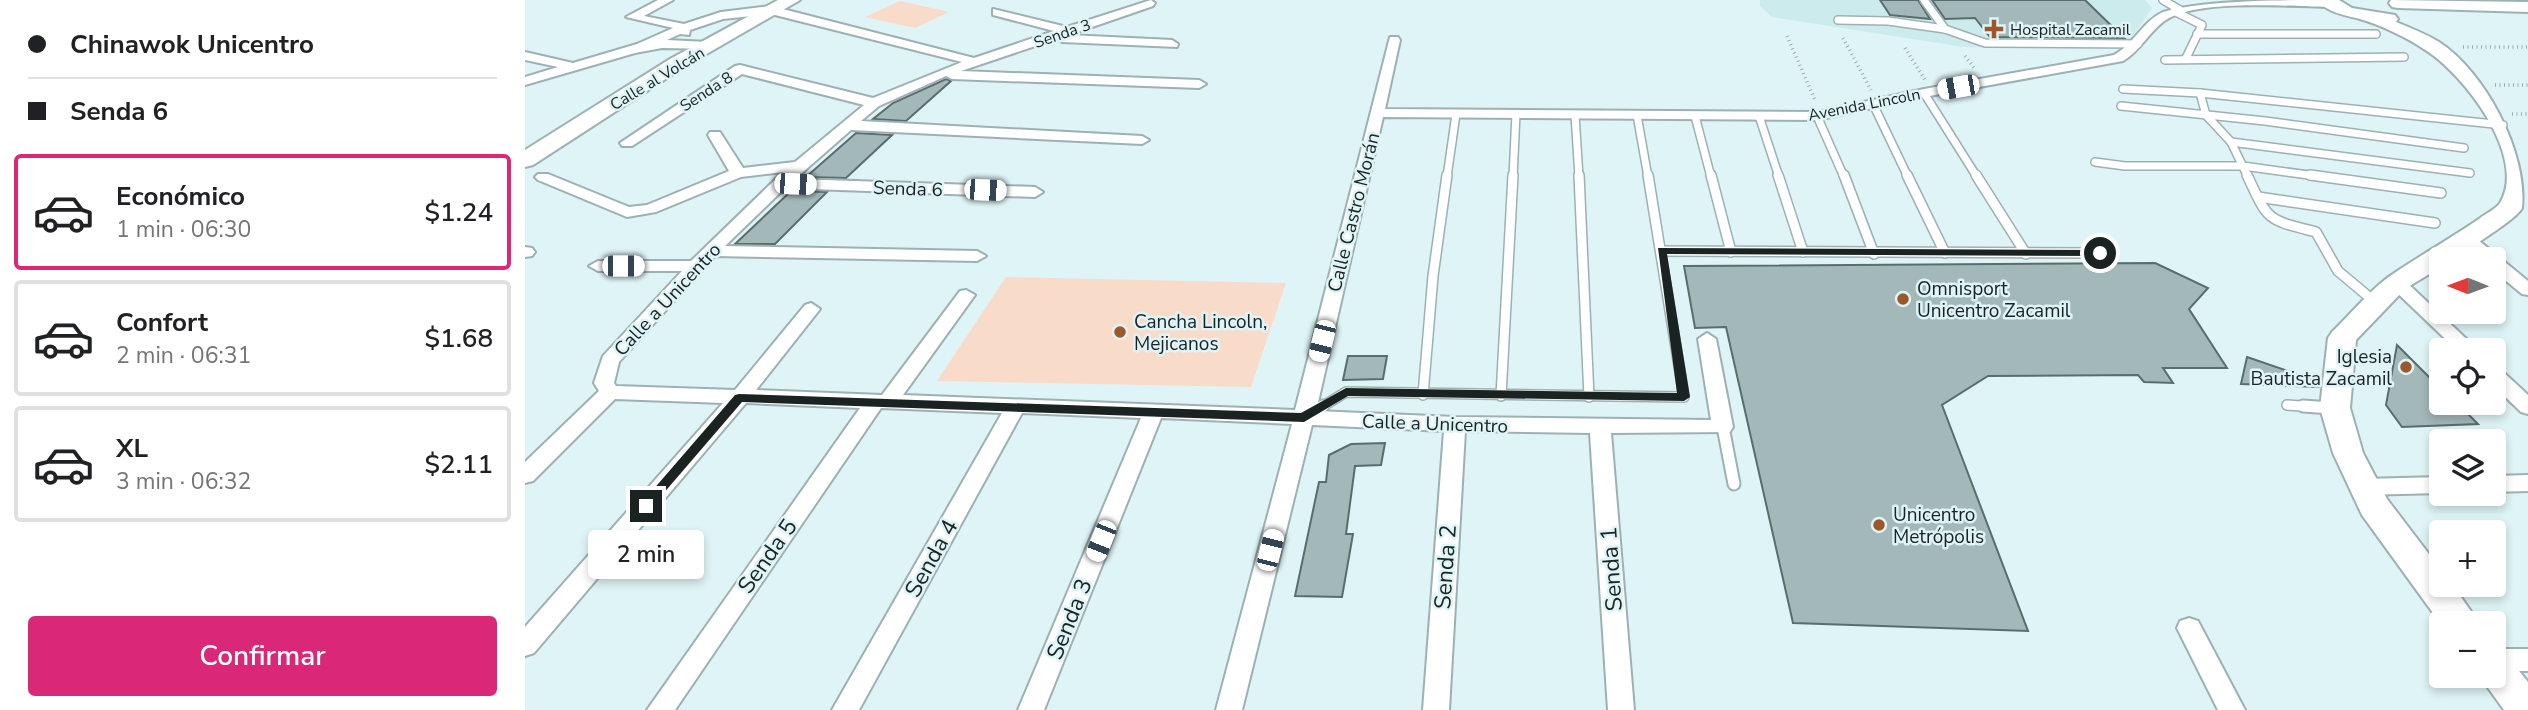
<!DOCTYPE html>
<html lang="es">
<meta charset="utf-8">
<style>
body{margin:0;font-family:"Nunito Sans",sans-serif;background:#f6f6f6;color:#202124;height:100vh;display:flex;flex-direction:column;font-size:26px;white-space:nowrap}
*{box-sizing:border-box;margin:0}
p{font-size:23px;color:#757577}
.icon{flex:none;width:38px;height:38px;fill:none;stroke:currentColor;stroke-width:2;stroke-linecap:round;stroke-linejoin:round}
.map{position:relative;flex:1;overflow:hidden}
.panel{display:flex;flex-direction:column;background:#fff;width:525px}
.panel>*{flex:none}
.top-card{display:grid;align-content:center;height:154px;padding:0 28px;background:#fff}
.needle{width:46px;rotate:271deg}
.fabs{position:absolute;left:1904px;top:247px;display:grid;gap:14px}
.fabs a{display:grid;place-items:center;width:77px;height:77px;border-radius:7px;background:#fff;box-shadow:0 4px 10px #0003;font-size:35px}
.end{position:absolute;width:32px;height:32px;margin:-16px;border:9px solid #1a2222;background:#fff;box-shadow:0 0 0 4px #fff}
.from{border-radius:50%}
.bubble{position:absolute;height:49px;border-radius:7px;background:#fff;box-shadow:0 4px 10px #0003;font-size:23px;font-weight:600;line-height:49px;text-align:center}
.car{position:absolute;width:21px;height:42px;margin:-21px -10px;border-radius:9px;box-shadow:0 0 5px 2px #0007;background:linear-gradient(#fff 24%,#345 0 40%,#fff 0 76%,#345 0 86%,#fff 0)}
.top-card b{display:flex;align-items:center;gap:24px;height:66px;font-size:26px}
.top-card b+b{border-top:2px solid #e0e0e0}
.top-card i{width:18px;height:18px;background:#202124}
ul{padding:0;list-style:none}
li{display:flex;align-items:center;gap:21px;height:116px;margin:0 14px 10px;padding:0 14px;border:4px solid #e0e0e0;border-radius:7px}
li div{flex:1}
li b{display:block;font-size:26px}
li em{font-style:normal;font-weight:600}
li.active{border-color:#db2777}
li>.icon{width:63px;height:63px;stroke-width:1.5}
.cta{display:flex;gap:14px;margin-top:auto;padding:14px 28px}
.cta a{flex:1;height:80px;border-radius:7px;background:#db2777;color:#fff;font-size:28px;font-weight:600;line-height:80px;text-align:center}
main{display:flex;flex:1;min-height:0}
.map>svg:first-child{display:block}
.built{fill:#cbebec}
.green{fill:#f9dbca}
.building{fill:#a3b8b9;stroke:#596d6e;stroke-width:2}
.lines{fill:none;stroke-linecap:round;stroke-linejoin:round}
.lane-far2-casing{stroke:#9db1b3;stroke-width:10}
.lane-far1-casing{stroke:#9db1b3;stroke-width:12}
.lane-casing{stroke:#9db1b3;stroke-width:15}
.street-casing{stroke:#9db1b3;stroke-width:4}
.secondary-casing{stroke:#9db1b3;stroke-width:4}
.path{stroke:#9dadaf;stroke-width:3.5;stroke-dasharray:1 3.5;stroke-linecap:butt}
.lane-far2{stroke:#fff;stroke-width:7}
.lane-far1{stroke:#fff;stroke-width:9}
.lane{stroke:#fff;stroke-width:11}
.street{fill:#fff;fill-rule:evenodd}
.secondary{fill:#fff;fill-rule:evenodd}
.route{fill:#1a2222}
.poi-dot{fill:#9c582a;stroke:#dff4f6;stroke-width:2.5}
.labels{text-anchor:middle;stroke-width:5;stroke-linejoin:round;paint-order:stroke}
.far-poi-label{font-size:16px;fill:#1a2222;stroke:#dff4f6;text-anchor:start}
.far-street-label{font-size:16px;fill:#1a2222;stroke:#dff4f6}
.street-label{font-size:19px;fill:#1a2222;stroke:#dff4f6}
.poi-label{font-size:19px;fill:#1a2222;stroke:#dff4f6;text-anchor:start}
.near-street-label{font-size:23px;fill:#1a2222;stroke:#dff4f6}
</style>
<main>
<section class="panel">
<div class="top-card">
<b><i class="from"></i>Chinawok Unicentro</b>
<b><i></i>Senda 6</b>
</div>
<ul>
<li class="active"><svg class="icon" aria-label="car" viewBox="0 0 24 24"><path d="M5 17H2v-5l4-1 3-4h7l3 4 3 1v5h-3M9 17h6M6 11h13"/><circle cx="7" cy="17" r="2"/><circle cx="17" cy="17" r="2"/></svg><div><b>Económico</b><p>1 min · 06:30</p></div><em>$1.24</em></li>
<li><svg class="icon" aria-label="car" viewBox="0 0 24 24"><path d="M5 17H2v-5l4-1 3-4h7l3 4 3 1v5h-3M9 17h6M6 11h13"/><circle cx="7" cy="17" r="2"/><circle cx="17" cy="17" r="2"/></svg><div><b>Confort</b><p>2 min · 06:31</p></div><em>$1.68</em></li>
<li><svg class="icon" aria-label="car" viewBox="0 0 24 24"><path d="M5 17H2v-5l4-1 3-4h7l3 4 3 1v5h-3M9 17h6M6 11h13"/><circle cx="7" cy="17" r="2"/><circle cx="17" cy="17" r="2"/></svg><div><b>XL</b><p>3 min · 06:32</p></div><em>$2.11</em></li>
</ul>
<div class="cta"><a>Confirmar</a></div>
</section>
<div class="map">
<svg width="2003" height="710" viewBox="0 0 2003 710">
<rect width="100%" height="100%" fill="#dff4f6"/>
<!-- built -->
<path class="built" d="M1235,0H1620L1627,8L1604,41L1589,42L1594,48L1439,47L1247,17L1235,6Z"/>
<!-- green -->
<g class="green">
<path d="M375,1L424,12L390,28L340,17Z"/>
<path d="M481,277L761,283L726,387L412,381Z"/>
</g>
<!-- building -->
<g class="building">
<path d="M1355,0H1393L1405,19L1365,15Z"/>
<path d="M1407,0H1560L1599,38L1465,37L1450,18L1420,19Z"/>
<path d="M421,79L426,81L381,121L348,119L368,103Z"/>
<path d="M331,133L367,135L321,178L281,177Z"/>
<path d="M266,191L302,192L250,244H210Z"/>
<path d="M1630,263L1683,288L1664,309L1702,368H1638L1648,383L1619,382L1613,375L1463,376L1417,405L1503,631L1268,623L1201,327L1170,328L1159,266Z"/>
<path d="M1872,345L1916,389V402H1931L1953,424L1877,427L1861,405Z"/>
<path d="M823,356H862L858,379L818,380Z"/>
<path d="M1722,357L1795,382L1794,387L1716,384Z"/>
<path d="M860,443L856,465L830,466L821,534H828L817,597L770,596L794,482H801L804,455L826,444Z"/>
</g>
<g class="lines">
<!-- lane-far2 casing -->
<g class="lane-far2-casing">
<g id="lane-far2">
<path d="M1399,0L1420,29"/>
<path d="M1638,0L1655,10"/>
<path d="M1649,11L1677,25L1661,58"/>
<path d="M1313,20L1363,21L1420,29L1460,43L1613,44"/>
<path d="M1672,34H1851"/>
<path d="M1640,60L1879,57"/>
<path d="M1598,89L1675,93L1978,125"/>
<path d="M1399,93L1452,177"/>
<path d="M1675,93L1681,115L1706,142L1723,177"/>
<path d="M1348,104L1383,177"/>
<path d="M1596,106L1740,121L1939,148"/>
<path d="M1050,115L1054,177"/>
<path d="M1112,115L1123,177"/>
<path d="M1170,116L1186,177"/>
<path d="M1234,116L1254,177"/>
<path d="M1292,116L1319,177"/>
<path d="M1706,142L1945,173"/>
<path d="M1570,162L1600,166H1718L1798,177"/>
<path d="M922,177L931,114"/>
<path d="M988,177L991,114"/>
</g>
</g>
<!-- lane-far1 casing -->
<g class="lane-far1-casing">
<g id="lane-far1">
<path d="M1054,175L1064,397"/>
<path d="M1186,175L1206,252"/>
<path d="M1253,175L1278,252"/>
<path d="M1319,175L1349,254"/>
<path d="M1382,175L1420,253"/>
<path d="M1451,175L1501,254"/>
<path d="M1722,175C1744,222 1741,219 1791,232L1813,271L1850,302"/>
<path d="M1785,175L1916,193"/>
<path d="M1733,197L1910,223"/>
<path d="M1137,251L1575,253"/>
<path d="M898,395L908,276L922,175"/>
<path d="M976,396L988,175"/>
<path d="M1762,405L1803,408"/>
<path d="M795,408L821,392L1159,397L1123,175"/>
</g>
</g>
<!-- lane casing -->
<g class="lane-casing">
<g id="lane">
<path d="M1778,406L1806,408"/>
<path d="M780,417L798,406"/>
<path d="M1198,427L1209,484"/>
</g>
</g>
<!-- street casing -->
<g class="street-casing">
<g id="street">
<path d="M133,0H148L119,16L159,24L196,12L246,6L449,58L529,31L468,15V9L542,27L626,0L630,3L628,6L544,35L647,40L653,44L652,47L537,42L531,39L436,71L674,80L681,84L674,88L427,79L421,76L354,106L336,121L617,136L624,140L617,144L326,130L270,179L510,187L518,192L510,197L260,188L200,246L452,251L461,256L452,261L190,256L94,362L89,383L91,386L210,390L280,305L286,303L295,309L231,390L357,395L435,291L441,290L450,295L378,395L770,410L865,37H873L875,40L860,109L1292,112L1399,89L1589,55C1609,44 1618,21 1638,12C1679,0 1759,0 1805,0L1809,3L1803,7C1763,6 1680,0 1646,17C1626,27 1617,50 1598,61L1399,97L1292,120L858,117L791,411L930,417L1186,420L1173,339L1182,333L1191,339L1208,427L1205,432L1086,433L1109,710H1083L1065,433L940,431L924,710H898L919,431L787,425L717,710H691L767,424L636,418L519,710H493L616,418L497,413L334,710H307L477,413L356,408L150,710H122L335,408L221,403L9,653L0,656V627L198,403L90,399L8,481L0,483V462L74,391L69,383L78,356L157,271H73L64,266L73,261H166L258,172L216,177L131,212L102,217L13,180L10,177L13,174H23L104,207L122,205L204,171L183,135L185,132H195L218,168L270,162L339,105L217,74L107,146H97L95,143L210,66L215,65L348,98L437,62L246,14L198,19L165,30L164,35L155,34L142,40L183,42L189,46L188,49L137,48L110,53L0,85V77L33,67L0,60V52L48,63L112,44L148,28L101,17Z"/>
<path d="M1941,234L1947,235L2003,281V295L1997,294L1969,271V259H1955L1933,239L1935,235Z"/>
<path d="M0,247L7,248L10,252L7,256L0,257Z"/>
<path d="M1872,278L1878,279L1953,350H1932L1866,287L1863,283L1866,279Z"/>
<path d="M1969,369L1976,370L2003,395V414L1996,412L1969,386Z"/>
<path d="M2003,475V491L1969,492V476Z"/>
<path d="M1916,477V493L1837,495L1829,493L1826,487L1829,481L1837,479Z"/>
<path d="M1664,618L1673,621L1720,710H1693L1652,628L1655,621Z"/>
<rect x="1969" y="649" width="34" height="22"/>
</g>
</g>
<!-- secondary casing -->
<g class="secondary-casing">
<g id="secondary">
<path d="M253,0H275L159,67L8,165L0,167V150L145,59Z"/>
<path d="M1792,0H1814L1827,8L1870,15L1873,19L1871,22C1886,28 1901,34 1914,42C1959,71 2003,152 1997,208C1991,220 1942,249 1929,259H1916V267L1881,288L1831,340L1825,408L1838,453L1862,499L1916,570V584H1927L1954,623L1916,624L1837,515L1808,453L1795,408L1803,338L1807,332C1826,314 1844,291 1865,276C1894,256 1925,239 1954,219C1960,214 1971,209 1975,203C2003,157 1939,75 1902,51C1883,38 1856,25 1835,19C1820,15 1803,13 1792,0Z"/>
<path d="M1866,0L2003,2V12L1873,8L1867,7L1864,3Z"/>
<path d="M1969,651L1982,656L2003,682V710H1979L1956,678L1954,676H1969Z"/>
</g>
</g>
<!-- path -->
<g class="path">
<path d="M1262,36L1290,100"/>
<path d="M1318,38L1346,90"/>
<path d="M1938,47H2003"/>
<path d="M1380,48L1400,80"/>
<path d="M1440,56L1450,69"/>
<path d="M1970,85H2003"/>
<path d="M1987,114H2003"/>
</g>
<!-- lane-far2 -->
<use href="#lane-far2" class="lane-far2"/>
<!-- lane-far1 -->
<use href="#lane-far1" class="lane-far1"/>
<!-- lane -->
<use href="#lane" class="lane"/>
<!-- street -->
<use href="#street" class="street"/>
<!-- secondary -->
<use href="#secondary" class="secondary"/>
</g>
<!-- route -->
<path class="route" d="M1133,248L1575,250L1580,253L1575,256L1142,254L1165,397L1159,401L823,396L779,422L217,402L125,509H116L114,506L210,395L214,394L776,413L821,388L1152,393Z"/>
<!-- markers -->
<g class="poi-dot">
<path d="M1465.5 18.5h7v7h7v7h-7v7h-7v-7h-7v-7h7z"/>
<circle cx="1378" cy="299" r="7"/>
<circle cx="595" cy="332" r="7"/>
<circle cx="1881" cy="367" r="7"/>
<circle cx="1354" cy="525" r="7"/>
</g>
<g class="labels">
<!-- far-poi labels -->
<g class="far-poi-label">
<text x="1485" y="35">Hospital Zacamil</text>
</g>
<!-- far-street labels -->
<g class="far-street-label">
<text transform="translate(537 33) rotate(-19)" y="6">Senda 3</text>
<text transform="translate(132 78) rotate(-31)" y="6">Calle al Volcán</text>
<text transform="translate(181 91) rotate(-33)" y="6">Senda 8</text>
<text transform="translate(1339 104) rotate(-11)" y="6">Avenida Lincoln</text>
</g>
<!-- street labels -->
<g class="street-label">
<text transform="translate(383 188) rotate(2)" y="7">Senda 6</text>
<text transform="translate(828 212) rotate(-76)" y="7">Calle Castro Morán</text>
<text transform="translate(142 299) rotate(-47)" y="7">Calle a Unicentro</text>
<text transform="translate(910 423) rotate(2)" y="7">Calle a Unicentro</text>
</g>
<!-- poi labels -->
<g class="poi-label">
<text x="1392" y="295">Omnisport<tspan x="1392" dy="22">Unicentro Zacamil</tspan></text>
<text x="609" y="328">Cancha Lincoln,<tspan x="609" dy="22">Mejicanos</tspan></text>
<text x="1867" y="363" text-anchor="end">Iglesia<tspan x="1867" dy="22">Bautista Zacamil</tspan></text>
<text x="1368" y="521">Unicentro<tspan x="1368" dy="22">Metrópolis</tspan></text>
</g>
<!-- near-street labels -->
<g class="near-street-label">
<text transform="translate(242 556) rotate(-55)" y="8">Senda 5</text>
<text transform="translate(406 558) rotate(-61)" y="8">Senda 4</text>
<text transform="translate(920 567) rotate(-86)" y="8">Senda 2</text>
<text transform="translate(1086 569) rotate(-94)" y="8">Senda 1</text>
<text transform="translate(544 619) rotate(-68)" y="8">Senda 3</text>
</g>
</g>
</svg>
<div class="fabs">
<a><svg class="needle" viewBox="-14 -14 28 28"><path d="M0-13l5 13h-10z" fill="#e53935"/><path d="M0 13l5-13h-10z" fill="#757577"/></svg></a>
<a><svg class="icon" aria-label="locate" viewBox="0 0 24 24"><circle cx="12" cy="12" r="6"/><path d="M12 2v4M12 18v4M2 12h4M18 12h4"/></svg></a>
<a><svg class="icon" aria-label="layers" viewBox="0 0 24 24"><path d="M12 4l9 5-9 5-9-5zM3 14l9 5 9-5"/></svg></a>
<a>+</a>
<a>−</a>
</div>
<i class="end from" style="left:1575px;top:253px"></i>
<i class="end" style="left:121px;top:506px"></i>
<div class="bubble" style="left:63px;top:530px;width:116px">2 min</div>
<i class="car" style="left:1433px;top:87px;rotate:260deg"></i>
<i class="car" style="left:270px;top:184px;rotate:92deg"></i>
<i class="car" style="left:460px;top:190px;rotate:92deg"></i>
<i class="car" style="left:98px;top:266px;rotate:90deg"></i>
<i class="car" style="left:797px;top:341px;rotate:194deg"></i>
<i class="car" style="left:576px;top:541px;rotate:202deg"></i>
<i class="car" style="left:745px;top:550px;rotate:14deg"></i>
</div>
</main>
